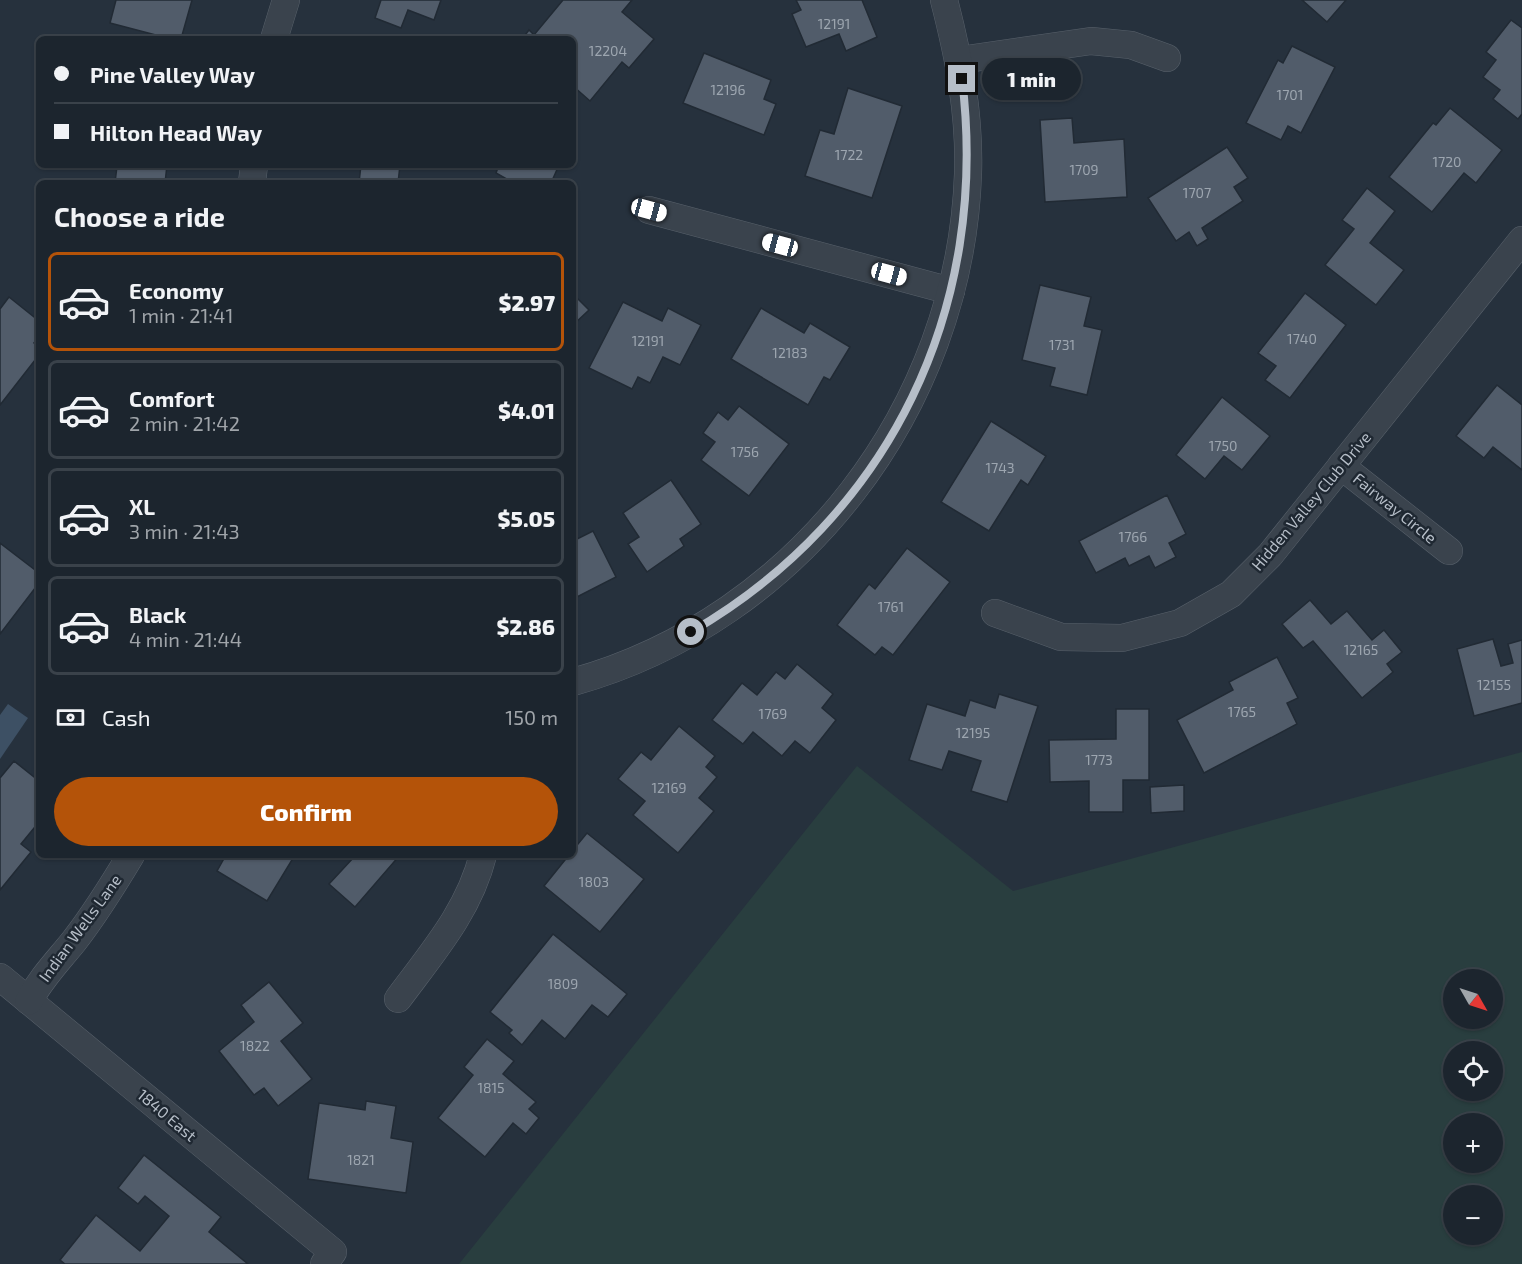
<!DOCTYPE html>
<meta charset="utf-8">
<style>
body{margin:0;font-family:"Exo 2",sans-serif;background:#29313a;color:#f1f3f6;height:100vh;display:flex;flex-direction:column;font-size:22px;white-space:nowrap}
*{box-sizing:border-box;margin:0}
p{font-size:20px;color:#a0a5aa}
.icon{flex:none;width:33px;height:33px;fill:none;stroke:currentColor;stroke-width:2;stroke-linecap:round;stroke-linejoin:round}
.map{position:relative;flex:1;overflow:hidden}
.drawer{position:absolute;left:36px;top:180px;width:540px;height:678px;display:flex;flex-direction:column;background:#1c252e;border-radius:9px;box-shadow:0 2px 4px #0004,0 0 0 2px #3a424a}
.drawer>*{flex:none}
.banner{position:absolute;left:36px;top:36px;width:540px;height:132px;border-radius:9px;box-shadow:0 2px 4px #0004,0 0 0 2px #3a424a;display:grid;align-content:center;height:132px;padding:0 18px;background:#1c252e}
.needle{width:39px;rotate:129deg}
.tools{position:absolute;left:1443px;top:969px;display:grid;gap:12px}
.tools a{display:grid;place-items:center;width:60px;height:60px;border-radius:50%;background:#1c252e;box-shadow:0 2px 4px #0004,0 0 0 2px #3a424a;font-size:30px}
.end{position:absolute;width:27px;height:27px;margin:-14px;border:8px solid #b6bec8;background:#111;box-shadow:0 0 0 3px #111}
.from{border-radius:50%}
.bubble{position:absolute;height:42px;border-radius:21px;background:#1c252e;box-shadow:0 2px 4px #0004,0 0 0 2px #3a424a;font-size:20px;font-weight:800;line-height:42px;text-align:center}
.car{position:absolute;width:18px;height:36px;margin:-18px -9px;border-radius:8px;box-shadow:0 0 4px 2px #0007;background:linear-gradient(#fff 24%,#345 0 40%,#fff 0 76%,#345 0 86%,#fff 0)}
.banner b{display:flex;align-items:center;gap:21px;height:57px;font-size:22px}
.banner b+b{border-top:2px solid #3a424a}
.banner i{width:15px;height:15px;background:#f1f3f6}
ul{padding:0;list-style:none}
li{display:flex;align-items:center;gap:18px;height:99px;margin:0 12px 9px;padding:0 6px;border:3px solid #3a424a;border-radius:9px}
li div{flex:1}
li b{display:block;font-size:22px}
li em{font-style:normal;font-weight:800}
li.on{border-color:#b45309}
li>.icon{width:54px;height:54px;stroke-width:1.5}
h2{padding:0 18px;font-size:27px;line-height:72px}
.pay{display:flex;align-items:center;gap:15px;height:66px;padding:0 18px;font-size:22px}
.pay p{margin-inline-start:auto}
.primary-button{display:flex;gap:12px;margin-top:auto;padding:12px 18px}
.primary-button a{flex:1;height:69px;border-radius:36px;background:#b45309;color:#fff;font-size:24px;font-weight:800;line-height:69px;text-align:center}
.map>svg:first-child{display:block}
.green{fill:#293e3f;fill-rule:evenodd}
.water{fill:#3d5064}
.building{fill:#515c6a;stroke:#212a34;stroke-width:1.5}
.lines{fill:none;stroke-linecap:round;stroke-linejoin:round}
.street-casing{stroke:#58616b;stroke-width:28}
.street{stroke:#3a434d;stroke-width:27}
.route{stroke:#b6bec8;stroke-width:8}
.labels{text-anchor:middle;stroke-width:5;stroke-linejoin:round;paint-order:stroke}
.number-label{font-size:14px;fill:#9da6b0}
.street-label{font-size:16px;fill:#b6bec8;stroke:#1f2832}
</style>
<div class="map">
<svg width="1522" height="1264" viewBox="0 0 1522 1264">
<rect width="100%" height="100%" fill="#26313d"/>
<!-- green -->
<path class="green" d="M1522,752V1264H459L857,766L1013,891ZM1454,980H1492V1018H1454ZM1454,1052H1492V1090H1454ZM1454,1124H1492V1162H1454ZM1454,1196H1492V1234H1454Z"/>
<!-- water -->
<path class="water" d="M8,704L28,718L0,759V715Z"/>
<!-- building -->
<g class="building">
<path d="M116,0H192L181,39H171L110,23Z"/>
<path d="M381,0H441L434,20L408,10L401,28L375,18Z"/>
<path d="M563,0H632L622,12L654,39L629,68L622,62L590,101L573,86V39H522L529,30L534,35Z"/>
<path d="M796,0H862L877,37L846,51L839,34L806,47L792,14L801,10Z"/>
<path d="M1302,0H1346L1327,22Z"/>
<path d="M1511,20L1522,28V114L1518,119L1493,99L1500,90L1483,77L1496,60L1486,52Z"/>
<path d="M1292,46L1335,67L1301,133L1288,126L1281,140L1246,123L1278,60L1283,63Z"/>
<path d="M704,53L771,80L764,99L776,104L764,135L683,103Z"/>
<path d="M848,88L902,106L872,198L805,176L820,130L834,134Z"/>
<path d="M1450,108L1502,150L1476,183L1464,173L1432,212L1389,177L1433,123L1436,125Z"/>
<path d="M1072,118L1074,143L1124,139L1127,197L1045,202L1040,120Z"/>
<path d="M1227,147L1248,178L1234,187L1243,201L1202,228L1208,239L1197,246L1189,232L1176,241L1148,198Z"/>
<path d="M127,165H167L165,183H115L117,166Z"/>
<path d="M361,165H400L398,183H359Z"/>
<path d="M499,165H559L551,183H514L496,173Z"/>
<path d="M1367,188L1395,211L1370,243L1404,270L1376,305L1325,265L1354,229L1342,220Z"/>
<path d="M1040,285L1091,297L1084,326L1102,330L1087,395L1050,386L1055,368L1022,360Z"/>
<path d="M1305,293L1346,325L1290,398L1265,380L1276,366L1258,353Z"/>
<path d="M573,294L589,310L573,325Z"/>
<path d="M9,297L39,321V337L34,343L39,347V355L0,405V309Z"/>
<path d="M623,302L662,321L668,308L701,325L680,365L663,357L650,383L638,377L632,389L589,368Z"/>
<path d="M761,308L804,333L810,323L850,347L830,380L824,377L808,405L731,359Z"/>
<path d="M1497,385L1522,405V470L1493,447L1484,458L1456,436Z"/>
<path d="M1222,397L1270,436L1242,470L1224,456L1205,479L1176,455Z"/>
<path d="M739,406L789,444L749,496L701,460L715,442L703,433L718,412L728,420Z"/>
<path d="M991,421L1046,456L1028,485L1021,480L989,531L941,502Z"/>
<path d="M671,480L701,524L680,539L684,546L647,572L628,544L639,537L623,513Z"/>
<path d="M1167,495L1186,534L1169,543L1176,557L1155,568L1149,556L1129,566L1125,558L1096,573L1079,541Z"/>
<path d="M593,531L616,577L573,599V541Z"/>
<path d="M0,543L39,573V583L0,634Z"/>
<path d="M907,548L950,582L893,655L882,647L875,655L837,625L869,584L875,589Z"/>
<path d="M1310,600L1331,624L1347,611L1372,640L1384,630L1402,652L1387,664L1393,672L1362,698L1313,641L1303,648L1282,624Z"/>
<path d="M1493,639L1501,666L1513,663L1508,644L1522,640V703L1474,716L1457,649Z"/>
<path d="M1277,657L1298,698L1287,703L1297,724L1204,773L1177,720L1233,690L1229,682Z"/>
<path d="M797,664L833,694L822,708L836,720L810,753L795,741L782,756L753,732L743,744L712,720L742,683L757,695L776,672L785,679Z"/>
<path d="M999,694L1038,706L1007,802L971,791L981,761L949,751L942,770L909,760L927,704L965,716L970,700L995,708Z"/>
<path d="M1116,709H1149V780H1123V812H1089V781L1050,782L1049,740L1116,739Z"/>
<path d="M679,726L715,756L706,767L717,777L699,798L714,811L678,853L633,815L645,801L618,779L641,752L651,760Z"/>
<path d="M14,761L39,781V822L21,844L31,852L0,890V778Z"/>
<path d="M1184,785V811L1151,813L1150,787Z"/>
<path d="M587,833L644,879L600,932L544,886L569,855H573V850Z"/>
<path d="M226,855H295L267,901L217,871Z"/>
<path d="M352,855H400L355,907L329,884L354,857Z"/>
<path d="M553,934L627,994L608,1017L592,1005L565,1039L542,1020L522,1045L509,1033L512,1030L490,1012Z"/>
<path d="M269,982L303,1023L281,1041L312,1079L278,1106L264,1088L254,1095L219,1051L254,1022L241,1005Z"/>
<path d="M487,1039L514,1061L503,1074L536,1102L529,1109L539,1118L526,1134L513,1123L485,1157L438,1118L473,1075L464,1067Z"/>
<path d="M366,1101L396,1106L391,1138L413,1142L406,1193L308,1179L319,1103L365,1110Z"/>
<path d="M144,1155L221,1217L209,1232L248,1264H65L60,1260L96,1215L140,1251L169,1216L145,1196L138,1204L118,1188Z"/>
</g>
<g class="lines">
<!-- street casing -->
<g class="street-casing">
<g id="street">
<path d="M274,39L286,0"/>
<path d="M960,60L1091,41L1131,45L1167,58"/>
<path d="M252,183L254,165"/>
<path d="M649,210L951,291"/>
<path d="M1341,466L1449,551"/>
<path d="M995,613L1061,637L1122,638L1180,623L1231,594L1270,555L1522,240"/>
<path d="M573,682C799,619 960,407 968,174C970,114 959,58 944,0"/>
<path d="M0,977L333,1252L324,1264"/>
<path d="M398,999C432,953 469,911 483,855"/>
<path d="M29,1001C41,978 58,961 74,941C95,914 113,885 131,855"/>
</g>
</g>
<!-- street -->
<use href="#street" class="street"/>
</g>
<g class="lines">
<!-- route -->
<path class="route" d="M691,632C891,516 990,307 962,79"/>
</g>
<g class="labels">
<!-- number labels -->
<g class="number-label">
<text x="834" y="29">12191</text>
<text x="608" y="56">12204</text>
<text x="728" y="95">12196</text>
<text x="1290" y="100">1701</text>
<text x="849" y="160">1722</text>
<text x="1447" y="167">1720</text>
<text x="1084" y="175">1709</text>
<text x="1197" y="198">1707</text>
<text x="1302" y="344">1740</text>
<text x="648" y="346">12191</text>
<text x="1062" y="350">1731</text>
<text x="790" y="358">12183</text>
<text x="1223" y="451">1750</text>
<text x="745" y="457">1756</text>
<text x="1000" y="473">1743</text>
<text x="1133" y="542">1766</text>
<text x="891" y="612">1761</text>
<text x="1361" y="655">12165</text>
<text x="1494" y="690">12155</text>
<text x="1242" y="717">1765</text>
<text x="773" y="719">1769</text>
<text x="973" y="738">12195</text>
<text x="1099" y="765">1773</text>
<text x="669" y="793">12169</text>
<text x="594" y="887">1803</text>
<text x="563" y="989">1809</text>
<text x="255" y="1051">1822</text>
<text x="491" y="1093">1815</text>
<text x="361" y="1165">1821</text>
</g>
<!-- street labels -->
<g class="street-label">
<text transform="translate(1311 501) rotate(-50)" y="6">Hidden Valley Club Drive</text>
<text transform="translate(1395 508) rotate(39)" y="6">Fairway Circle</text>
<text transform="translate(80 928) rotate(-54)" y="6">Indian Wells Lane</text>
<text transform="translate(167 1115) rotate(40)" y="6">1840 East</text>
</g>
</g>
</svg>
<div class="tools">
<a><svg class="needle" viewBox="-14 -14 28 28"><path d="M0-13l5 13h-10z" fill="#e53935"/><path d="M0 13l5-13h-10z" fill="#a0a5aa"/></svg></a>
<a><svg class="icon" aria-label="locate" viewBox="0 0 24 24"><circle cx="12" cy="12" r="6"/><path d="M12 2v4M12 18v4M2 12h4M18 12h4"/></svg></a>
<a>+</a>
<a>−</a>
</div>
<i class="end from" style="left:691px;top:632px"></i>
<i class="end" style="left:962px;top:79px"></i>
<div class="bubble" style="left:982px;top:58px;width:99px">1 min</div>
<i class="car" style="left:649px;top:210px;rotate:105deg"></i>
<i class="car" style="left:780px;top:245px;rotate:285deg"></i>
<i class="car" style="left:889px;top:274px;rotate:105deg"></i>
<div class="banner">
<b><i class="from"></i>Pine Valley Way</b>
<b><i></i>Hilton Head Way</b>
</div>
<section class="drawer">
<h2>Choose a ride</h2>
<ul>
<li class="on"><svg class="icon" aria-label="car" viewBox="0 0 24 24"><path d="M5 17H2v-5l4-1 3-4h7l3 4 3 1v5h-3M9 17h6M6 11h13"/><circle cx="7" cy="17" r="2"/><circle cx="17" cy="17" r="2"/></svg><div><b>Economy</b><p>1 min · 21:41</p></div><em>$2.97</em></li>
<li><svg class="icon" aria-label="car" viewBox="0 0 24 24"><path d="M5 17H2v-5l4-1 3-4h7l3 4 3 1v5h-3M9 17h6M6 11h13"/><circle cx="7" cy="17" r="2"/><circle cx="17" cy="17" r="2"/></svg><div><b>Comfort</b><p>2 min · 21:42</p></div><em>$4.01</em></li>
<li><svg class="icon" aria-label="car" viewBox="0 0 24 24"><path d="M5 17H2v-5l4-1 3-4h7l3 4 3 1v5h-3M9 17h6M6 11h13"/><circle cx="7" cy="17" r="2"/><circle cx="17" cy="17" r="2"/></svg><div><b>XL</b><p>3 min · 21:43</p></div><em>$5.05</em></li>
<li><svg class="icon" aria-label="car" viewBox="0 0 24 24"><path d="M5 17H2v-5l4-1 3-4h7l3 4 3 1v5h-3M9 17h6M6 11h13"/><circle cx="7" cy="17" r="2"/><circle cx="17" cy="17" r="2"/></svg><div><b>Black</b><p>4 min · 21:44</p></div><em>$2.86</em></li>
</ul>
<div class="pay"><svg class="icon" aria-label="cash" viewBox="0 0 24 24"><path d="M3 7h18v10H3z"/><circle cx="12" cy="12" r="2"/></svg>Cash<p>150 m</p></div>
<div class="primary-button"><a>Confirm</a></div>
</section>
</div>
